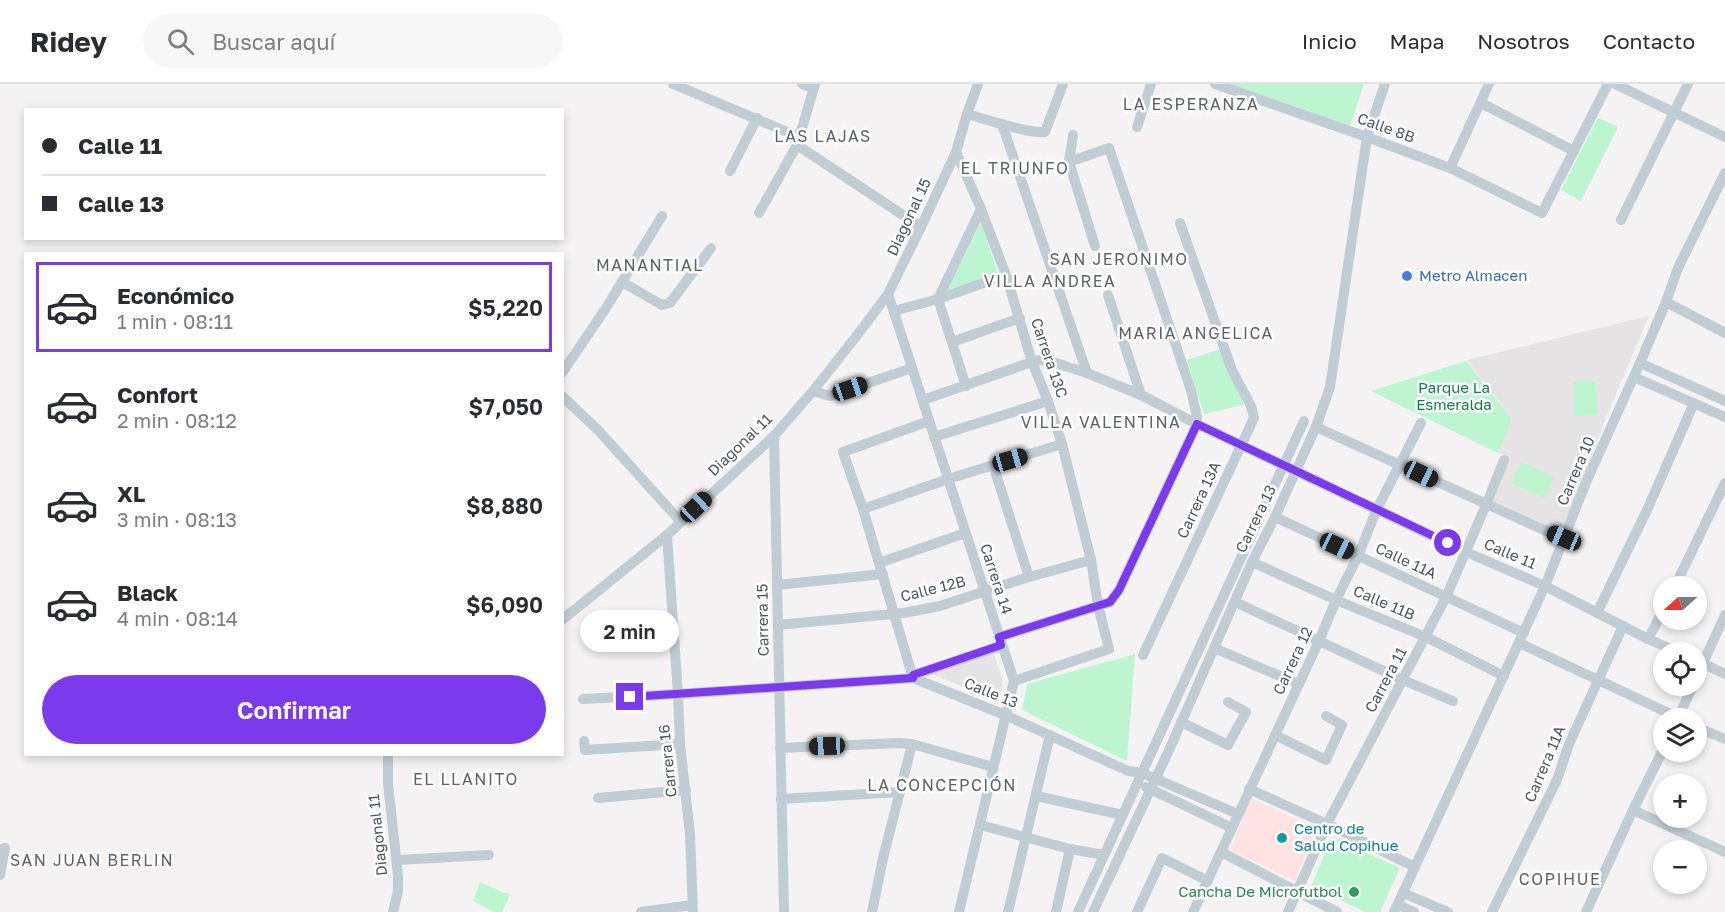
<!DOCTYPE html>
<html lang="es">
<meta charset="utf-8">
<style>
body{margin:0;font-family:"Golos Text",sans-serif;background:#f7f7f7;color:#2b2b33;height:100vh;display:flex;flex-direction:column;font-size:22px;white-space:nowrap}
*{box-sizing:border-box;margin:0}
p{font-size:20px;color:#7c7c81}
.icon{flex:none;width:33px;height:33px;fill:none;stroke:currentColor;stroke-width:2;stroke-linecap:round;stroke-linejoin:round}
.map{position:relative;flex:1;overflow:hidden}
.side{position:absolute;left:24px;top:168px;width:540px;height:504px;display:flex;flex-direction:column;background:#fff;border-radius:0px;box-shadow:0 3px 9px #0003}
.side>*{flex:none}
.guide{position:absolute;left:24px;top:24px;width:540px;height:132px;border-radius:0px;box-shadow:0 3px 9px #0003;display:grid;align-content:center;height:132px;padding:0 18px;background:#fff}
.needle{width:39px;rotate:249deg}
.tools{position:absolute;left:1653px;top:492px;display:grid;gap:12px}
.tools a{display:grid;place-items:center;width:54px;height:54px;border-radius:50%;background:#fff;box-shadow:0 3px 9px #0003;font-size:30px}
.end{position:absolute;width:27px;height:27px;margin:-14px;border:8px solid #7c3aed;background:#fff;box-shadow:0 0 0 3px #fff}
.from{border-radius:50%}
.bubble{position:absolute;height:42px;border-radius:21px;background:#fff;box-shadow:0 3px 9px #0003;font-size:20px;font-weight:600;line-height:42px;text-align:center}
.car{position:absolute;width:18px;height:36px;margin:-18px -9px;border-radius:8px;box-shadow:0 0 4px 2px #0007;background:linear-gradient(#222 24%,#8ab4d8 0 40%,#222 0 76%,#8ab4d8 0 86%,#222 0)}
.guide b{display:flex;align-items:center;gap:21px;height:57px;font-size:22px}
.guide b+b{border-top:2px solid #e1e1e2}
.guide i{width:15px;height:15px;background:#2b2b33}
ul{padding:10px 0 0;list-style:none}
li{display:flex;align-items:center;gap:18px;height:90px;margin:0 12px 9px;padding:0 6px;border:3px solid transparent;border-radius:0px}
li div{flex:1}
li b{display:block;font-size:22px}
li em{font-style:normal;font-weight:600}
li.active{border-color:#7c3aed}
li>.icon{width:54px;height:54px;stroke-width:1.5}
.cta{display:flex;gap:12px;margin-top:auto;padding:12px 18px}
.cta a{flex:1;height:69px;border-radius:36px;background:#7c3aed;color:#fff;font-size:24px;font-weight:600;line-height:69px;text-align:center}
header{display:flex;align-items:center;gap:36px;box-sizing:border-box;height:84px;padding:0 30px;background:#fff;border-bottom:2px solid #e1e1e2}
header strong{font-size:28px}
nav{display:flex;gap:33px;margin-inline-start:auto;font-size:21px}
.search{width:420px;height:54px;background:#f7f7f7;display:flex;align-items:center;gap:15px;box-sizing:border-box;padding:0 21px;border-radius:33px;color:#7c7c81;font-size:22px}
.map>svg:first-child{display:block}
.education{fill:#e5e3e4}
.medical{fill:#fee3e2}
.green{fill:#bdf5d1}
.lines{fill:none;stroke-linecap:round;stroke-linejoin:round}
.minor{stroke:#c1cdd5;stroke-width:10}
.route{stroke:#7c3aed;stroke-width:8}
.shop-dot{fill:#3f7fe0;stroke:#fff;stroke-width:2}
.culture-dot{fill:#0f9aa8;stroke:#fff;stroke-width:2}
.leisure-dot{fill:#2e9e5b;stroke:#fff;stroke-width:2}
.labels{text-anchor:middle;stroke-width:5;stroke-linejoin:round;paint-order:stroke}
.street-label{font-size:15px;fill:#475662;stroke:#fff}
.shop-label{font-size:15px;fill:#366cbe;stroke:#fff;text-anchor:start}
.park-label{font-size:15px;fill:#0c8243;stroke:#fff}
.culture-label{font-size:15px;fill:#0d838f;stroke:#fff;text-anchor:start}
.leisure-label{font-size:15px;fill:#27864d;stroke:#fff;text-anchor:end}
.neighbourhood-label{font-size:16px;letter-spacing:1.5px;fill:#5d6268;stroke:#fff}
</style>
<header>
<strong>Ridey</strong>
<div class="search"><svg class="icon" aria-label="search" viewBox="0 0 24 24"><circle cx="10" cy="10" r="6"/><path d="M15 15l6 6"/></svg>Buscar aquí</div>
<nav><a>Inicio</a><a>Mapa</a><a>Nosotros</a><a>Contacto</a></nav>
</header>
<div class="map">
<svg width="1725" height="828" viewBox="0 0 1725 828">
<rect width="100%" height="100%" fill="#f4f2f2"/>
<!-- education -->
<g class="education">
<path d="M1649,232L1603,341L1564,455L1486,421L1507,372L1498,369L1512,335L1467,276Z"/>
<path d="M993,568L1003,597L999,617L929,589Z"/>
</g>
<!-- medical -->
<path class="medical" d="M1251,714L1317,745L1295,797L1230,766Z"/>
<!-- green -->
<g class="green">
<path d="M1220,0H1364L1349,45Z"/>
<path d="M1598,34L1618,43L1581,117L1561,106Z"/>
<path d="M981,138L998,189L948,206Z"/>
<path d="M1220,265L1244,321L1204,330L1187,276Z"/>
<path d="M1466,277L1512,335L1498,369L1371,307Z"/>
<path d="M1595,297L1598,331L1575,332L1573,298Z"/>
<path d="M1521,378L1554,393L1545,414L1512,400Z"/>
<path d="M1135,570L1127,677L1022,626L1027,600Z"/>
<path d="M1332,753L1400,784L1380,828H1366L1311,803Z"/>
<path d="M480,798L510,811L502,828H494L473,817Z"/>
</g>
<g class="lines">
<!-- minor -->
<g class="minor">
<path d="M673,0L799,53"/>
<path d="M802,0L813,4"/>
<path d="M1215,0L1367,53L1450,84L1542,129L1608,0"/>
<path d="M1615,0L1725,53"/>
<path d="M1481,19L1574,67"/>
<path d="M967,30C985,35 1029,50 1045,48L1063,0"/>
<path d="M1002,40L1087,289"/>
<path d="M1137,43L1151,0"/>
<path d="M797,61L921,143"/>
<path d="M956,68L981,125L1006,191L1032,278L1048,317L1062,360L1091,476L1098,521L1109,565L1014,597"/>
<path d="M1069,78L1073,51"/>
<path d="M1450,84L1489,0"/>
<path d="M730,87L757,34"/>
<path d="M759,129L797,61L815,0"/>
<path d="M1621,136L1688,0"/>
<path d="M622,198L662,221L670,219L711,164"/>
<path d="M888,210L1014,597L959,828"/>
<path d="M1108,211L1141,311"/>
<path d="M1666,218L1725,249"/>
<path d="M894,227L938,215L1006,191"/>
<path d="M952,258L1020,234"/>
<path d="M1640,279L1725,317"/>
<path d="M562,289L606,224L662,132"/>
<path d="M1634,293L1725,333"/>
<path d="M966,302L938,215L981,125"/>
<path d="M813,307L830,312L912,284"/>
<path d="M562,312L598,346L681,438"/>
<path d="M923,316L1032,278L1041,276L1053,278L1087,289L1141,311L1197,340L1466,468L1545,502L1648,555L1678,568"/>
<path d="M1316,343L1564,455"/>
<path d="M774,352L784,828"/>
<path d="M934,353L1048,317"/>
<path d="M993,381L1029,493"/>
<path d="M863,425L948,395L1062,360"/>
<path d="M1275,433L1524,549"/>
<path d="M667,451L678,610L680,660L690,750L693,828"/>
<path d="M1252,478L1336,516L1426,553L1504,592"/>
<path d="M879,479L965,449"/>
<path d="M777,501L883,490"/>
<path d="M1675,502L1725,399"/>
<path d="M1235,518L1403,596L1453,617"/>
<path d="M1597,529L1647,426L1694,319"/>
<path d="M562,536L667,451L774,352L813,307L855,254L888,210L921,143L956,68L967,30L978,0"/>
<path d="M778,541L903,529L940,522L1029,493L1091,476"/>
<path d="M999,553L1110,518L1119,506L1197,340V333L1191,306L1109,64L1069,78L1095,162"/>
<path d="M1648,555L1664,525"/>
<path d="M1519,559L1679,634"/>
<path d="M1214,564L1299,600"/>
<path d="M1143,571L1254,334L1251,322L1232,286L1180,139"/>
<path d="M1698,577L1725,590"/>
<path d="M913,591L1001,562"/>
<path d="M913,594L863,425L843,368L929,337"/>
<path d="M1696,594L1725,531"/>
<path d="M583,615L678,610L913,594L1005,631L1128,687L1142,689L1238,730"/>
<path d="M1678,634L1693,602"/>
<path d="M1181,638L1228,661L1246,628L1228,618"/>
<path d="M1696,643L1725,655"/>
<path d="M1275,651L1326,676L1342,641L1326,632"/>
<path d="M584,657L585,666L680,660"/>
<path d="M780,664L899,659L912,660L993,683"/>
<path d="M388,670V699L398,792V807L393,828"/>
<path d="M1146,703L1232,744"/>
<path d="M1249,705L1327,740L1415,783"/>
<path d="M1036,712L1123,731"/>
<path d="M598,714L686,706"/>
<path d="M781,715L900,708"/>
<path d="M1633,726L1725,768"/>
<path d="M980,741L1070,765L1104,771"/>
<path d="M0,765L5,764L0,791"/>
<path d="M1221,768L1337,828"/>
<path d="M397,776L489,771"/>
<path d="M1403,809L1448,828"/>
<path d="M1398,821L1414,828"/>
<path d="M641,828L692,821"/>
<path d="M872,828L883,774L912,660"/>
<path d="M1008,828L1050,651"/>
<path d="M1056,828L1070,765"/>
<path d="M1078,828L1304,337"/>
<path d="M1093,828L1170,664L1252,478L1275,433L1316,343L1330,303L1367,53L1385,0"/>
<path d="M1137,828L1162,774L1208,797"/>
<path d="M1193,828L1319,557L1336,516L1358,472L1377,425L1421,339"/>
<path d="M1288,828L1327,740L1446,513L1486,421L1504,376"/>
<path d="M1394,828L1545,502L1587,396L1640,279L1666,218L1678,184L1725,89"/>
<path d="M1492,828L1557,696L1569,660L1623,542"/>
<path d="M1586,828L1633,726L1664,664"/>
</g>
</g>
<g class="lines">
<!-- route -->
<path class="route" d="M630,613L913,594V591L1001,561L999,553L1110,518L1119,506L1197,340L1448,459"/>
</g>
<!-- markers -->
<circle class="shop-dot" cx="1407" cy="192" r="6"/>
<circle class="culture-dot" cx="1282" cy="754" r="6"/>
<circle class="leisure-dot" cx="1354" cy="808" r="6"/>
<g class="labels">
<!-- street labels -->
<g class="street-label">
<text transform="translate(1386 44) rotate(20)" y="5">Calle 8B</text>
<text transform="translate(909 133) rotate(-65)" y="5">Diagonal 15</text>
<text transform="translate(1049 274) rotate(71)" y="5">Carrera 13C</text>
<text transform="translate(740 361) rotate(-44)" y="5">Diagonal 11</text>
<text transform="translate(1576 387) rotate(-67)" y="5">Carrera 10</text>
<text transform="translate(1199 416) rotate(-65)" y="5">Carrera 13A</text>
<text transform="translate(1256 435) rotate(-64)" y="5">Carrera 13</text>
<text transform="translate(1510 470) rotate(23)" y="5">Calle 11</text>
<text transform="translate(1406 477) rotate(25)" y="5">Calle 11A</text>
<text transform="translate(996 495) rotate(72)" y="5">Carrera 14</text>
<text transform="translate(933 505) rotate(-14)" y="5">Calle 12B</text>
<text transform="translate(1384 519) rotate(23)" y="5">Calle 11B</text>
<text transform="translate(763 536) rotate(-91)" y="5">Carrera 15</text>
<text transform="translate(1293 577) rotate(-65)" y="5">Carrera 12</text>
<text transform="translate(1386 596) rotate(-62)" y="5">Carrera 11</text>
<text transform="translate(991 609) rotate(22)" y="5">Calle 13</text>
<text transform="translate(668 677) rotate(-96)" y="5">Carrera 16</text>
<text transform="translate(1545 680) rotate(-67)" y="5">Carrera 11A</text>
<text transform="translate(378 751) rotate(-96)" y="5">Diagonal 11</text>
</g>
<!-- shop labels -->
<g class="shop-label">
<text x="1419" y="197">Metro Almacen</text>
</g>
<!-- park labels -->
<g class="park-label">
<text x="1454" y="309">Parque La<tspan x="1454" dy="17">Esmeralda</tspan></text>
</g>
<!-- culture labels -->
<g class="culture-label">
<text x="1294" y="750">Centro de<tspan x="1294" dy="17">Salud Copihue</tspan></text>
</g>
<!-- leisure labels -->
<g class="leisure-label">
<text x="1342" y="813">Cancha De Microfutbol</text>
</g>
<!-- neighbourhood labels -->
<g class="neighbourhood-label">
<text x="1191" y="26">LA ESPERANZA</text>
<text x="823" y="58">LAS LAJAS</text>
<text x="1015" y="90">EL TRIUNFO</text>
<text x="1119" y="181">SAN JERONIMO</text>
<text x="650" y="187">MANANTIAL</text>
<text x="1050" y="203">VILLA ANDREA</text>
<text x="1196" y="255">MARIA ANGELICA</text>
<text x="1101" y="344">VILLA VALENTINA</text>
<text x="466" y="701">EL LLANITO</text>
<text x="942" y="707">LA CONCEPCIÓN</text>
<text x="92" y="782">SAN JUAN BERLIN</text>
<text x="1560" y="801">COPIHUE</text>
</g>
</g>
</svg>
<div class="tools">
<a><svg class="needle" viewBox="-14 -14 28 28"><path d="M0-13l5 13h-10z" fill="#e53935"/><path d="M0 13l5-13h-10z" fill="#7c7c81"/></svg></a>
<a><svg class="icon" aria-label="locate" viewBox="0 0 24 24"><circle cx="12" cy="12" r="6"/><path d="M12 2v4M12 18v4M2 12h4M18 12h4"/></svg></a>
<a><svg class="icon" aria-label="layers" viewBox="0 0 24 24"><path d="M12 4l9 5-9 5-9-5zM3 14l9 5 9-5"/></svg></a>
<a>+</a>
<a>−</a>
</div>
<i class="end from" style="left:1448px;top:459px"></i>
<i class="end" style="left:630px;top:613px"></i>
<div class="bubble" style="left:580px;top:526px;width:99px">2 min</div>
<i class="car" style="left:850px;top:305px;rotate:71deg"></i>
<i class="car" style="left:1010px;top:376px;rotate:74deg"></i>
<i class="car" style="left:1421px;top:390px;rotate:115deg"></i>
<i class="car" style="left:696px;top:423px;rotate:47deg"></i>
<i class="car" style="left:1564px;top:454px;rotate:293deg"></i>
<i class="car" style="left:1337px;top:462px;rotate:115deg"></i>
<i class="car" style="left:827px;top:662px;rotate:268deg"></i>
<div class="guide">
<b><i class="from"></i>Calle 11</b>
<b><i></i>Calle 13</b>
</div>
<section class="side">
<ul>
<li class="active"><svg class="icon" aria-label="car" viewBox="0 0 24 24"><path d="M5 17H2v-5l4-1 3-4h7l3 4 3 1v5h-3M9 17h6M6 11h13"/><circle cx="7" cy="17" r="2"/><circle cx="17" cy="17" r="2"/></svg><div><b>Económico</b><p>1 min · 08:11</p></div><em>$5,220</em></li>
<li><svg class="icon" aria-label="car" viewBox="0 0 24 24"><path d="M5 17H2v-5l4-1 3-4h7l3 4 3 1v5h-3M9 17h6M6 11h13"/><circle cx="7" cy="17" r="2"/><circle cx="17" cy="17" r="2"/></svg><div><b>Confort</b><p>2 min · 08:12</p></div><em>$7,050</em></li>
<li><svg class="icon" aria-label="car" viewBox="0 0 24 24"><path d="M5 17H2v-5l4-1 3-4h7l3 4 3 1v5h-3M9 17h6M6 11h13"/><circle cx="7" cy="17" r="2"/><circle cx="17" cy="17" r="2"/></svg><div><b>XL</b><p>3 min · 08:13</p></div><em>$8,880</em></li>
<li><svg class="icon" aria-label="car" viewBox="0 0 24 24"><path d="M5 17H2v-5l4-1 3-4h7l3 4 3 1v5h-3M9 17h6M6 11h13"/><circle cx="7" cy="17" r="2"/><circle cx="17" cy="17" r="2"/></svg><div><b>Black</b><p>4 min · 08:14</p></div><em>$6,090</em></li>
</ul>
<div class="cta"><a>Confirmar</a></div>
</section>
</div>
